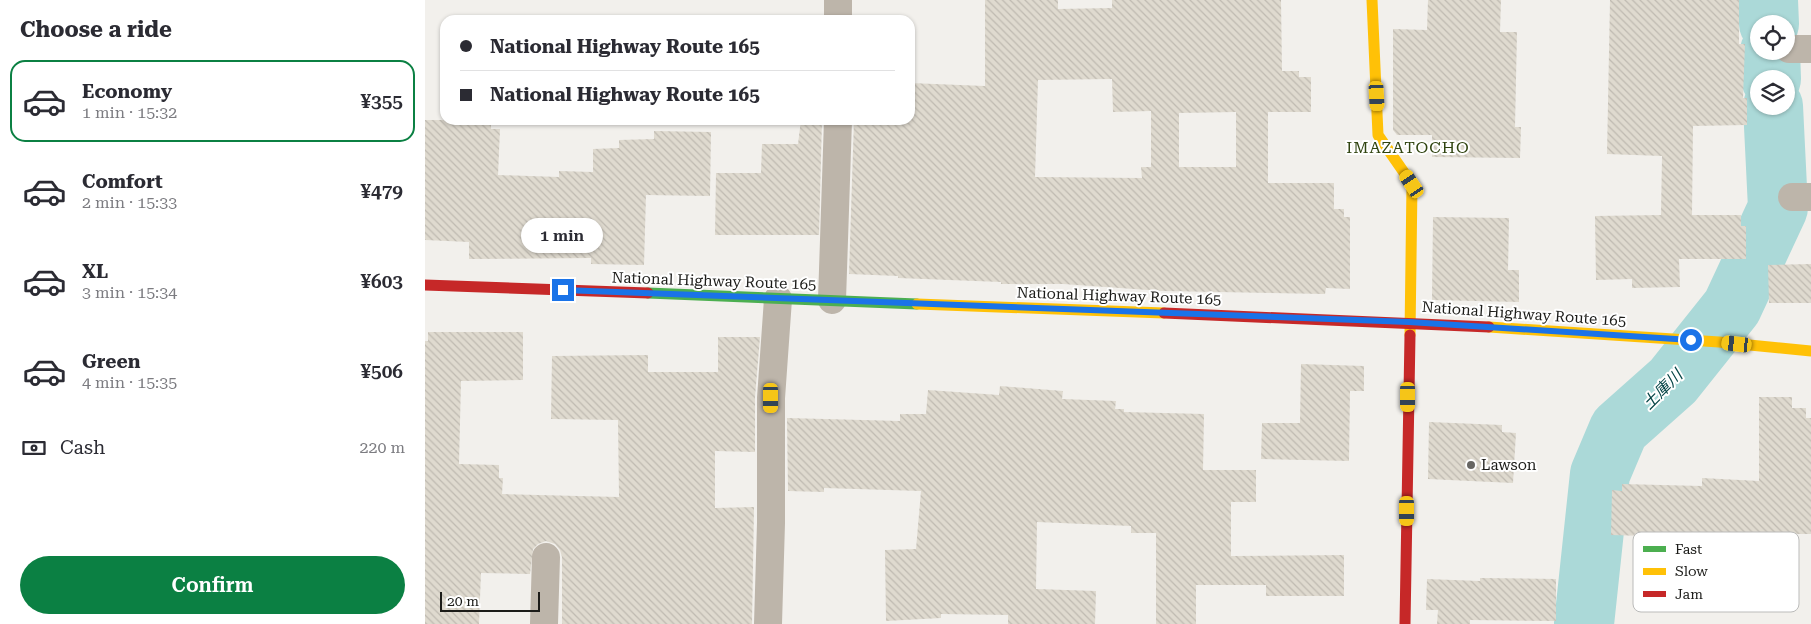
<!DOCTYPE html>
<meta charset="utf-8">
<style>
body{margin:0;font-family:"Roboto Serif","Noto Sans JP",serif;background:#f7f7f7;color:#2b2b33;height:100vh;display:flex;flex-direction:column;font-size:19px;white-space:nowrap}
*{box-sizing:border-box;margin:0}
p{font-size:16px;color:#7c7c81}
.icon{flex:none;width:28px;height:28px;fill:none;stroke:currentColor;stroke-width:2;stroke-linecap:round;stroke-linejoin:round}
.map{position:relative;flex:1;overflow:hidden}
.details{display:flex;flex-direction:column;background:#fff;width:425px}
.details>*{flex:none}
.hud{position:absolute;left:15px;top:15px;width:475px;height:110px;border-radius:15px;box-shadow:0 1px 4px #0004;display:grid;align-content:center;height:110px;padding:0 20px;background:#fff}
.buttons{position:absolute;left:1325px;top:15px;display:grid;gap:10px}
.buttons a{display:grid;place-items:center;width:45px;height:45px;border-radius:50%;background:#fff;box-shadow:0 1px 4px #0004;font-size:25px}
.scale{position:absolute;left:15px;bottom:12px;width:100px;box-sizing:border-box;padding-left:5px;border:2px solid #1c1c19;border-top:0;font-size:14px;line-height:18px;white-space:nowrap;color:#1c1c19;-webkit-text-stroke:4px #fff;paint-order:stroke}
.end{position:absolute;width:22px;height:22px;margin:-11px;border:6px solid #1a73e8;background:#fff;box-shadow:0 0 0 2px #fff}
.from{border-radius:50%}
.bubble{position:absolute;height:35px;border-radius:18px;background:#fff;box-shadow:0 1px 4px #0004;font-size:16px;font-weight:600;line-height:35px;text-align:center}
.car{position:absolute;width:15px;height:30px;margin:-15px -8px;border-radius:6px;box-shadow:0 0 4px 1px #0007;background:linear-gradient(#f5c518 24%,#345 0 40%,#f5c518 0 76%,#345 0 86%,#f5c518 0)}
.hud b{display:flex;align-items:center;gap:18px;height:48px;font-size:19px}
.hud b+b{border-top:1px solid #e1e1e2}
.hud i{width:12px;height:12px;background:#2b2b33}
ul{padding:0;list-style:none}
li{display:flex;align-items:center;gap:15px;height:82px;margin:0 10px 8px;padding:0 10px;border:2px solid transparent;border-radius:15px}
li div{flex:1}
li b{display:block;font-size:19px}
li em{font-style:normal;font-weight:600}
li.selected{border-color:#0b8043}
li>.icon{width:45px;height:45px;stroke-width:1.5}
h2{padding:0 20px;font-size:22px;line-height:60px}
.pay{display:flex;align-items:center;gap:12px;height:55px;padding:0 20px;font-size:19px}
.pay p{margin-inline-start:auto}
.action{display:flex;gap:10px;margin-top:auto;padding:10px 20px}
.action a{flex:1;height:58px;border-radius:30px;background:#0b8043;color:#fff;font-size:20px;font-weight:600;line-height:58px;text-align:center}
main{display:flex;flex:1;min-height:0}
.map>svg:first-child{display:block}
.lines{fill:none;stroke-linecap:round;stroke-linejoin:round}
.river{stroke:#abd9d8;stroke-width:60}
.building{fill:url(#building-back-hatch);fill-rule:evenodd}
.street{stroke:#bdb5aa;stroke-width:28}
.fast{stroke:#4caf50;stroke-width:11}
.slow{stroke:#ffc107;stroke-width:11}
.jam{stroke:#c62828;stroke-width:11}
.route{stroke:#1a73e8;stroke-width:6}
.poi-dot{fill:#676663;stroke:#fff;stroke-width:2}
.labels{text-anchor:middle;stroke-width:4;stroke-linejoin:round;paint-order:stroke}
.street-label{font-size:15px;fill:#1c1c19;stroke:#fff}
.poi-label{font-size:15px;fill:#1c1c19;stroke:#fff;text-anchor:start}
.neighbourhood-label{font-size:16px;letter-spacing:1px;fill:#304410;stroke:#fff}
.water-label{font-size:16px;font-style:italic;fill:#044445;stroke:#fff}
.key{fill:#fff;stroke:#bbbbba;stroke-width:1}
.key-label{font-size:14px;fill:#1c1c19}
</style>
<main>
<section class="details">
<h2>Choose a ride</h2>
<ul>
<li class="selected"><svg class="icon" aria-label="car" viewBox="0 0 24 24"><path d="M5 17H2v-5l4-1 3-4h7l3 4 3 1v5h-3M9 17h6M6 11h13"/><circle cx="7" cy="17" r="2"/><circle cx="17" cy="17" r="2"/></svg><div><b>Economy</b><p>1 min · 15:32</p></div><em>¥355</em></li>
<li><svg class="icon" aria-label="car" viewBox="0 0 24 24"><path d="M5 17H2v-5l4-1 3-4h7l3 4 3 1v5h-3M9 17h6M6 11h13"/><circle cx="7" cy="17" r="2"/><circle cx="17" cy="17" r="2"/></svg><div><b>Comfort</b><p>2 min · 15:33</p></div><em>¥479</em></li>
<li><svg class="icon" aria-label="car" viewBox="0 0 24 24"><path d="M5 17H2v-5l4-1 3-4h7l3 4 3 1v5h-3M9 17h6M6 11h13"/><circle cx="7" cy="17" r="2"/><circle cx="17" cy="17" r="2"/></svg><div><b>XL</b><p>3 min · 15:34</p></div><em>¥603</em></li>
<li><svg class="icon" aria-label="car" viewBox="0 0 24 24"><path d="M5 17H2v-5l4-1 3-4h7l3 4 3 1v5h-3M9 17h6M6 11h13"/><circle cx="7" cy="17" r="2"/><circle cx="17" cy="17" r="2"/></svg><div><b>Green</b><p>4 min · 15:35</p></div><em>¥506</em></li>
</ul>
<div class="pay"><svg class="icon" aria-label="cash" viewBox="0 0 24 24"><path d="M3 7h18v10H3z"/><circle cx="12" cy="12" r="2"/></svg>Cash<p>220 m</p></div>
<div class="action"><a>Confirm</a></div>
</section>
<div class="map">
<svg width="1386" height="624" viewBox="0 0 1386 624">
<defs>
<pattern id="building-back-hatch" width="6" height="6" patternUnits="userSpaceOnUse" patternTransform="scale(1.25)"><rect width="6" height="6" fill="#dfdacf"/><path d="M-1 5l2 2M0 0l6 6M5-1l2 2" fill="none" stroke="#bfbab1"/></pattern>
</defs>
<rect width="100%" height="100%" fill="#f2f0ec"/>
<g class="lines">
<!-- river -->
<g class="river">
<path d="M1343,0L1344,24"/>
<path d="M1345,51L1346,79"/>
<path d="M1159,624L1175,474L1194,429L1248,381L1307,307L1353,208L1348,106"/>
</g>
</g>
<!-- building -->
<g class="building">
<path d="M560,0H633V9L687,8V0H856L857,71H874V77H886V112H843V183H909V209H919V217H925V289L901,288L900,294L737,291L638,284H576V282L473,278V276L424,274L429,120H485V83L560,86ZM687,79L688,112L726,111V167H716L717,178L610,177L613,80ZM811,112V167H754V113Z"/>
<path d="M1003,0H1076L1075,32H1092L1090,127H1096L1095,158L1007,157V135H972L968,130V29L1002,30Z"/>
<path d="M1185,0H1314V44H1320L1318,98H1322V125L1268,126L1267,215H1316V226H1321V259H1254L1255,287L1207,288V279L1171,280L1170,216L1236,215L1237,156L1182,154Z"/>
<path d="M0,120H66V129H75L73,175L134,177V171L168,172V149L194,148V140L229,139V131L286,132L285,196L221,195L219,265L166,264V258L44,259V242L0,240Z"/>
<path d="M376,120H397L394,235H290L291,173H336L337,144H373Z"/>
<path d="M1008,217L1084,218L1083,270H1094V302L1007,300Z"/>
<path d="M1386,264V303H1344L1343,265Z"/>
<path d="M3,332H98V380L36,381L34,464L74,465V478H78L77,494L194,497L193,420L126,419L127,356L223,355V372H293V337H335L330,397V452L290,451V508L329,507L327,624H137V557L135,550L130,544L121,541L113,544L108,549L105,574L56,573L54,624H0V341H3Z"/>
<path d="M876,364L939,366V391H925L924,461L836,459L837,423H875Z"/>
<path d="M575,386L638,391L637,399L691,401L690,409H699V412L779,414L778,470H831V502H806V556L919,555V596H841V585H771V624H731V533H706V526L612,522L611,589L671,591L670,624H583V615L516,614V618L461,621L460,550L491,549L496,491L399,488V492L363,491L362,418L475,421V414H501L503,390L574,395Z"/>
<path d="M1334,397H1367V408H1381V418H1386V534H1364V537L1353,536V544L1289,540V538L1186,535L1187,490L1197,491V484L1277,486V478L1334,481Z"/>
<path d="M1004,422L1077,425V432L1091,433L1088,483L1003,479Z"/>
<path d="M1055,578L1131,579V621L1045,620V624H1012L1013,610H1001L1002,579L1055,581Z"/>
</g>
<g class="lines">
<!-- street -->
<g class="street">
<path d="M413,0V20"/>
<path d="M1364,49H1386"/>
<path d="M1367,197H1386"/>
<path d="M407,300L413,120"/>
<path d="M119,624L121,557"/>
<path d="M343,624L346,523V398L353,299"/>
</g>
<!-- fast -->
<path class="fast" d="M223,293L492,304"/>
<!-- slow -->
<g class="slow">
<path d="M947,0L953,135L987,184L985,335"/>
<path d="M492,304L739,313"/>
<path d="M1064,327L1294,342L1386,351"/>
</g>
<!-- jam -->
<g class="jam">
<path d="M0,285L223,293"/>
<path d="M739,313L1064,327"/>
<path d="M980,624L985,335"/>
</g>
</g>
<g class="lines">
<!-- route -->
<path class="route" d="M138,290L984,322L1266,340"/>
</g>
<!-- markers -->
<circle class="poi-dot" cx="1046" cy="465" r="5"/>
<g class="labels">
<!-- street labels -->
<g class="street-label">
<text transform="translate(289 281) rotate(2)" y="5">National Highway Route 165</text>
<text transform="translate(694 296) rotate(2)" y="5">National Highway Route 165</text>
<text transform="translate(1099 314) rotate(4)" y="5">National Highway Route 165</text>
</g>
<!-- poi labels -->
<g class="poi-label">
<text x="1056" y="470">Lawson</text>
</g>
<!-- neighbourhood labels -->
<g class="neighbourhood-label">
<text x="983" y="153">IMAZATOCHO</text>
</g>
<!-- water labels -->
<g class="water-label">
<text transform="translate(1237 389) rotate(-45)" y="6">土庫川</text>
</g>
</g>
<!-- legend -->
<rect x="1208" y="532" width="166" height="80" rx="8" class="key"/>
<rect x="1218" y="546" width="23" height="6" fill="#4caf50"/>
<rect x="1218" y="568" width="23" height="7" fill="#ffc107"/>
<rect x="1218" y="591" width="23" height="6" fill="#c62828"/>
<g class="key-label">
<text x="1250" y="554">Fast</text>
<text x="1250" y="576">Slow</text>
<text x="1250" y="599">Jam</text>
</g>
</svg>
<div class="buttons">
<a><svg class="icon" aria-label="locate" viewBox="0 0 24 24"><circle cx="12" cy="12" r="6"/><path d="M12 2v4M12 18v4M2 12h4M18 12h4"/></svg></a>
<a><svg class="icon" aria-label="layers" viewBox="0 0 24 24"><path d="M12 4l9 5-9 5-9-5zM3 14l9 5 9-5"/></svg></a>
</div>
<div class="scale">20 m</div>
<i class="end from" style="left:1266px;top:340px"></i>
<i class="end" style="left:138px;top:290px"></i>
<div class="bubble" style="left:96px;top:218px;width:82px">1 min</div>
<i class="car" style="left:952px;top:96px;rotate:177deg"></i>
<i class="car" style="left:987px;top:184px;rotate:326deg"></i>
<i class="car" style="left:1312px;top:344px;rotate:276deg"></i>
<i class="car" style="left:983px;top:397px;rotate:180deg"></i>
<i class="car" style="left:346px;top:398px;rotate:180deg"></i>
<i class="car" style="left:982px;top:511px;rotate:180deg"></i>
<div class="hud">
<b><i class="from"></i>National Highway Route 165</b>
<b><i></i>National Highway Route 165</b>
</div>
</div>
</main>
